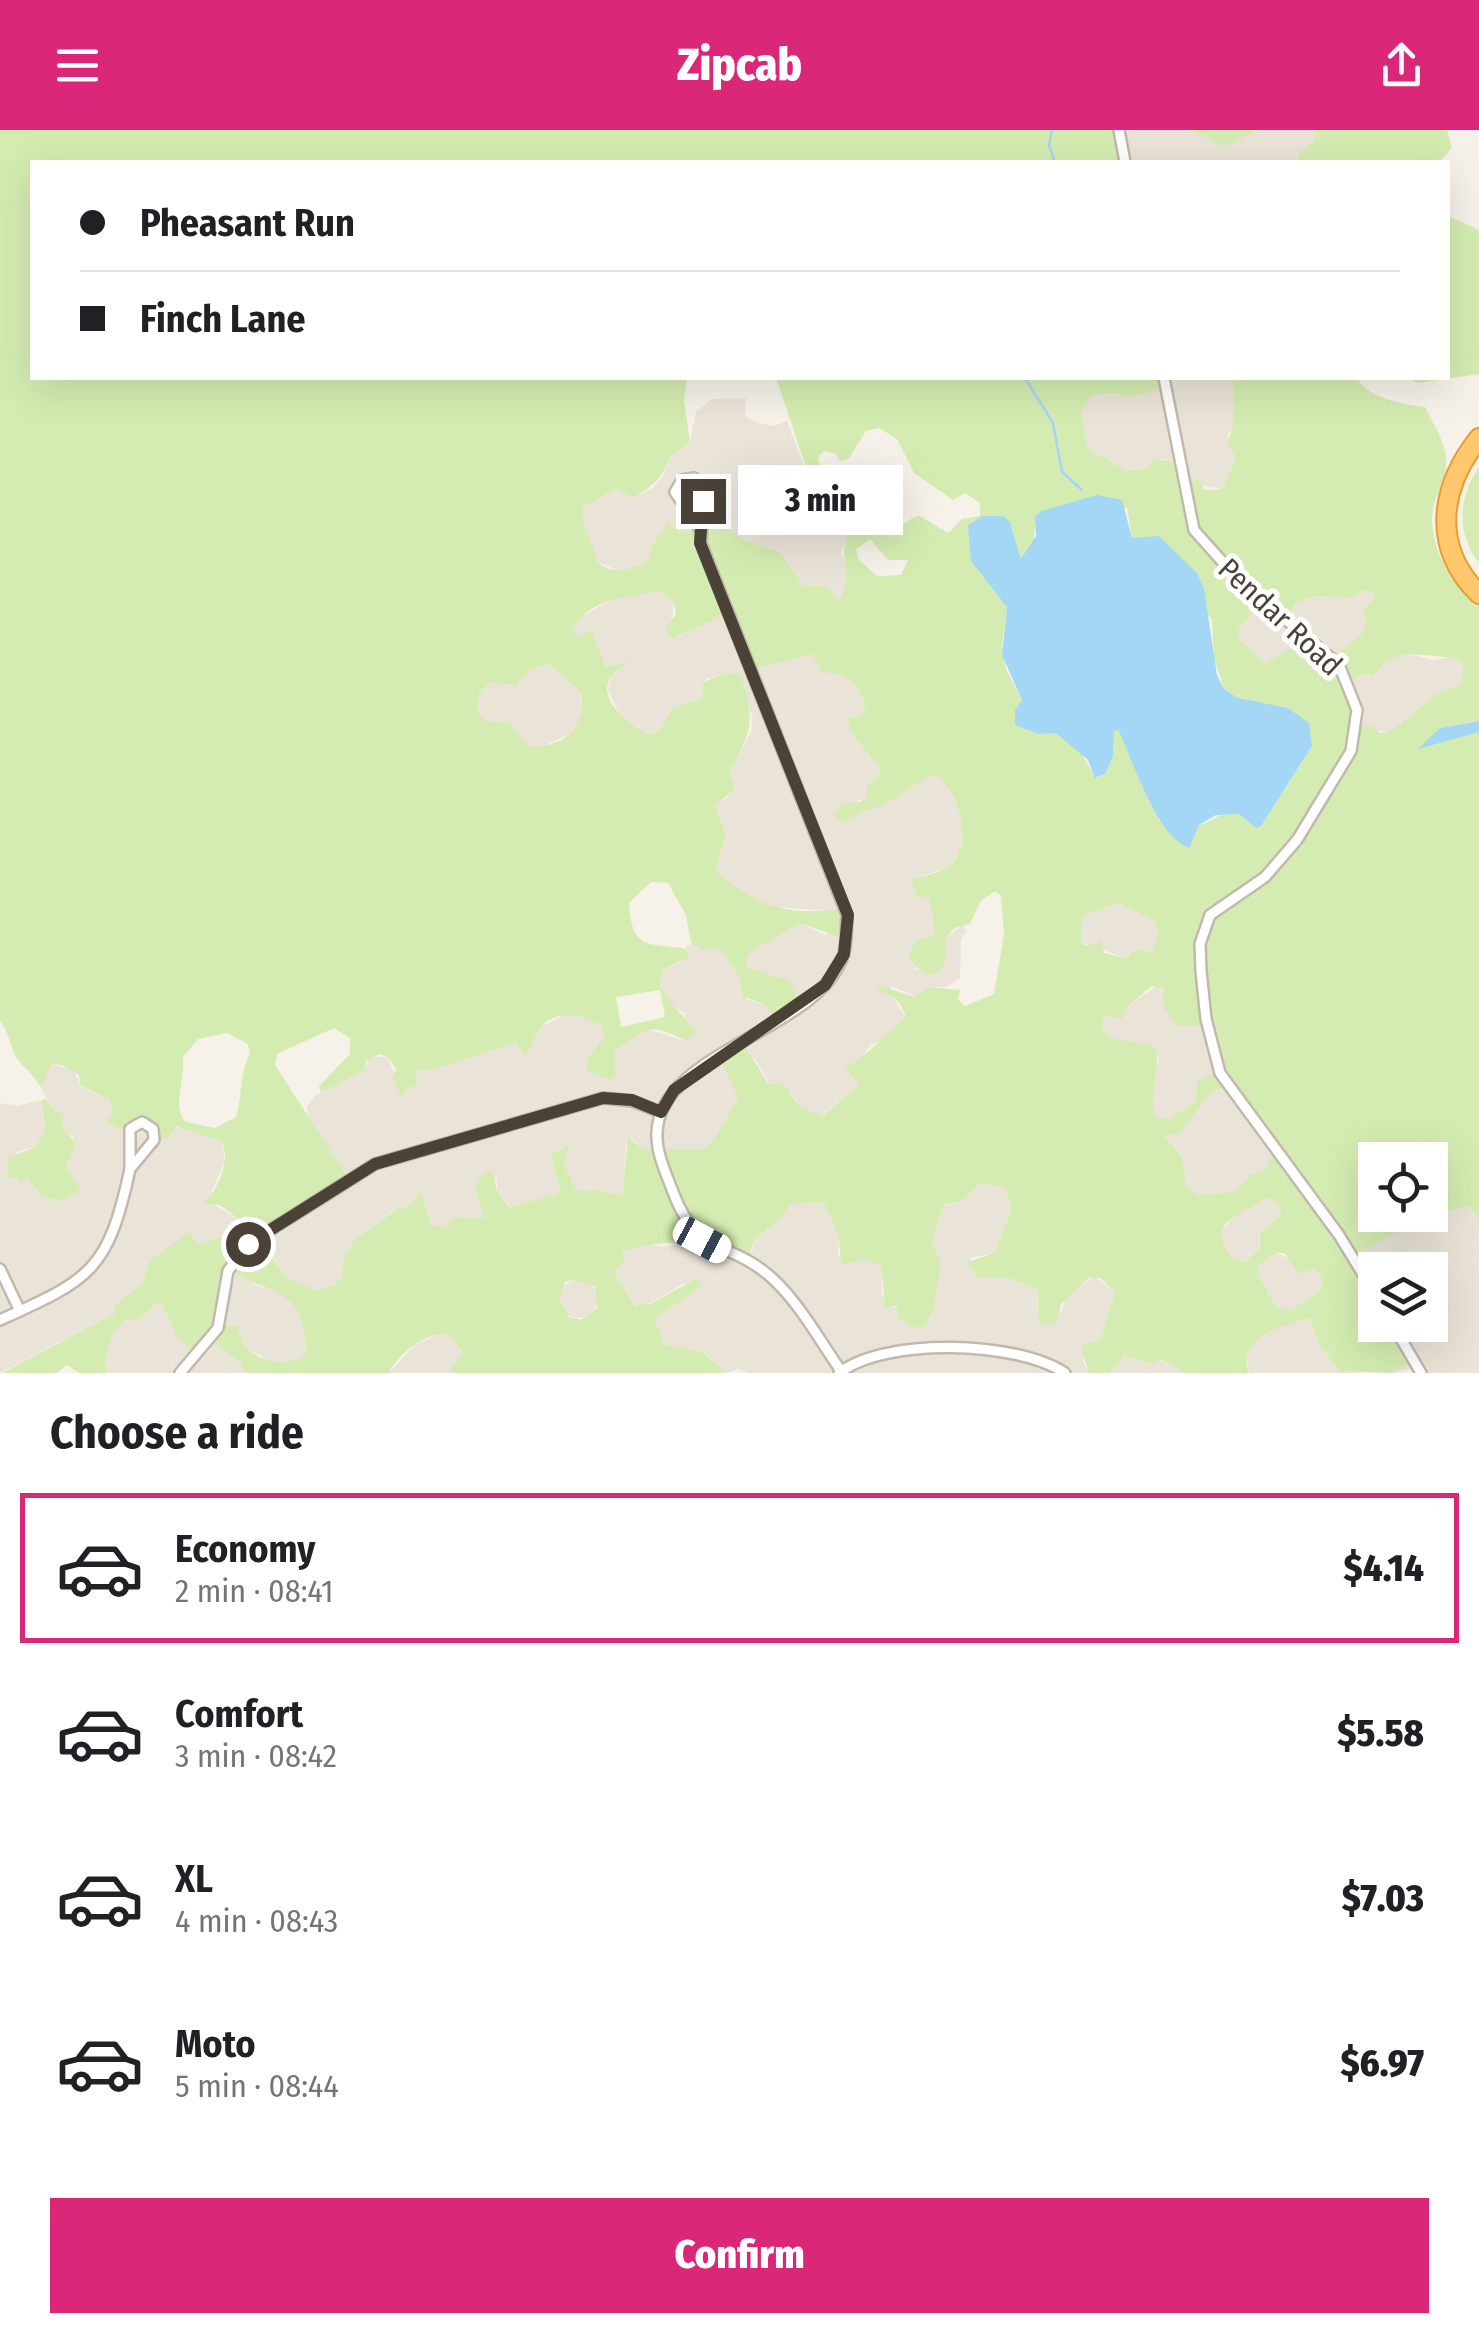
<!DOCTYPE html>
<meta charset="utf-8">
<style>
body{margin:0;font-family:"Fira Sans Condensed",sans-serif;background:#f2f2f2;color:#202124;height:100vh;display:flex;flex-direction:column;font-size:38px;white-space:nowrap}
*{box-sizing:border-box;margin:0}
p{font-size:32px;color:#757577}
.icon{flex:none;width:55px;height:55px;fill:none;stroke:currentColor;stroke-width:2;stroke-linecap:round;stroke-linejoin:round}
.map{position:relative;height:1243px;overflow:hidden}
.side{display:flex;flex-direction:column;background:#fff;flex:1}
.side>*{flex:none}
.banner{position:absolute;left:30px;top:30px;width:1420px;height:220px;border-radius:0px;box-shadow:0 10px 40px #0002;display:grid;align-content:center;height:220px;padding:0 50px;background:#fff}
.controls{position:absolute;left:1358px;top:1012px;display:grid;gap:20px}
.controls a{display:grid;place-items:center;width:90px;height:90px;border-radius:0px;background:#fff;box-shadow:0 10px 40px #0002;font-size:50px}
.end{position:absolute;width:45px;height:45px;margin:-22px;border:12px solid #4a4237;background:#fff;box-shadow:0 0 0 5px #fff}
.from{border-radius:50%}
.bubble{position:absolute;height:70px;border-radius:0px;background:#fff;box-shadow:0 10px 40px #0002;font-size:32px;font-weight:800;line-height:70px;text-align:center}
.car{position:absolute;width:30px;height:60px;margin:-30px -15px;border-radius:12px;box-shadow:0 0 8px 2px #0007;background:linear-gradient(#fff 24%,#345 0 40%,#fff 0 76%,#345 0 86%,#fff 0)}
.banner b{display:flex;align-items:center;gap:35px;height:95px;font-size:38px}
.banner b+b{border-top:2px solid #e0e0e0}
.banner i{width:25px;height:25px;background:#202124}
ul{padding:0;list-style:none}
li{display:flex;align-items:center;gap:30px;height:150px;margin:0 20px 15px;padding:0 30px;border:5px solid transparent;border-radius:0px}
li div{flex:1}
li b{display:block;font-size:38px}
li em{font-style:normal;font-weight:800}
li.current{border-color:#db2777}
li>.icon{width:90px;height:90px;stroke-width:1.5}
h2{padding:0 50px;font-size:45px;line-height:120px}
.primary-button{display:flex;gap:20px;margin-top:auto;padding:20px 50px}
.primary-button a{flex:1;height:115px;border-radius:0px;background:#db2777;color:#fff;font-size:40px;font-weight:800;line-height:115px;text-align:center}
header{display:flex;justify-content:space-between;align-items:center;height:130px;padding:0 50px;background:#db2777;color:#fff;font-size:45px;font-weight:800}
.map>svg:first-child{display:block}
.residential{fill:#eae4d8}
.green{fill:#d4ecb1;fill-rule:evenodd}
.water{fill:#a4d7f5}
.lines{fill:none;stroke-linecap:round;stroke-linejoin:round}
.stream{stroke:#a4d7f5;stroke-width:2.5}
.minor-casing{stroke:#c2b9ac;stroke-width:14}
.motorway-casing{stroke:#e69d34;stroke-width:22}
.minor{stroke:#fff;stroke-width:9}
.motorway{stroke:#ffc86c;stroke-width:18}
.route{stroke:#4a4237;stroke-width:12}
.labels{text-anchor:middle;stroke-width:10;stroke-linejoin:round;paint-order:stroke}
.street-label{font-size:30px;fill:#4a4237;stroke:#fff}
</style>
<header><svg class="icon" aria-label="menu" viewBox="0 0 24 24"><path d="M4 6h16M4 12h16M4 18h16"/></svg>Zipcab<svg class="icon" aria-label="share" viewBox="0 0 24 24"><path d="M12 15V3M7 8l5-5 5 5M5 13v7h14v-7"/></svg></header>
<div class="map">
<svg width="1479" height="1243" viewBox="0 0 1479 1243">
<rect width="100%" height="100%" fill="#f6f2ea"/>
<!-- residential -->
<g class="residential">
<path d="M1119,0H1190L1224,12L1253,0H1316L1314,11L1300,22L1297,32H1125Z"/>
<path d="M1164,248H1233V298L1227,305L1236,327L1223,359L1185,353L1178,331L1161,329L1147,338L1126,341L1087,318L1081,281L1092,265L1118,263Z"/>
<path d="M746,268L745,286L755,292L773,296L787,291L822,384L843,397L847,407L841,422L849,445L847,459L838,471L819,458L803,455L781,428L748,410L696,400L658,412L649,429L634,439L622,442L597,432L581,390L583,377L616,359L635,366L652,358L662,348L670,326L690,312L696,282L712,269Z"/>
<path d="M1365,460L1374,462L1375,468L1362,505L1334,526L1309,508L1265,534L1240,510L1238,500L1264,468L1293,480L1298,472L1314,466L1350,468Z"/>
<path d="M660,461L674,472L671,495L679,506L729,482L768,532L813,524L821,542H840L853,552L864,568L865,579L858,588L869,624L881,639L868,667L849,674L847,689L900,665L915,651L935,645L946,651L963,688L960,722L949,737L912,750L917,765L930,768L934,777L935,806L915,839L937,844L946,832V809L962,795L967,801L961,809L960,848L947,857H929L916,867L891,856L890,864L906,887L885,910L870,915L862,928L846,938L859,955L821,986L799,976L792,963L769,953L754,927L732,949L738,968L711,1015L702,1019H643L631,1008L626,1015L622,1066L602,1060L577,1061L564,1034L570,1015L564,1017L550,1024L560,1060L557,1064L510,1077L497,1062V1047L484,1088L455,1087L446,1098L432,1095L421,1061L406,1079L397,1078L355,1109L344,1125L342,1146L334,1155L315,1160L288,1149L260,1110L330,1021L308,989L307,976L316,965L365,940L370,927H388L402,967L417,940L424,937L432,940L517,913L526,925L540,897L566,884L584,885L602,896L604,907L589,928V937L616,946L614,921L643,898L686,911L685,883L668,873L659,852L663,839L682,831L689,824L686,816L693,813L719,817L739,847L741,864L748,870L766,875L798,870L782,849L747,837L748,824L800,793L827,806V781L764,776L735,758L715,739L726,705L715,676L728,667L730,641L751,602L753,589L740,545L708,548L702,552L703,567L672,579L659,601L648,604L621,587L608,560L611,547L627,532L606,537L590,500L579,508L572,500L579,488L618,466Z"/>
<path d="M1404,523L1433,530L1453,527L1463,533L1462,554L1437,564L1390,603L1357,595L1350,551L1363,544L1374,546L1383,532Z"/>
<path d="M549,534L581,562L582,591L573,602L542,617H529L517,606L514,597L486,591L477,581L479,563L490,553L516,555L530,540Z"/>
<path d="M1119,773L1154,791L1159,802L1152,822L1138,818L1125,828L1081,812L1082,786Z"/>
<path d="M1158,855L1167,869L1207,894L1218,941L1196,971L1169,989L1154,988L1150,966L1159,929L1147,917L1111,908L1102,897L1104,886L1128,876Z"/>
<path d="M52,934L74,940L80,956L110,970L124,1001L186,997L222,1012L225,1031L207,1071L237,1088L238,1100L199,1115L189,1103L150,1130L142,1154L117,1174L115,1183L0,1243V973L17,976L42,970L47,1000L35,1017L16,1022L17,1046L27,1047L40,1064L60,1072L74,1063L66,1036L76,1013L73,1006L65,1003L41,958Z"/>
<path d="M1227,957L1274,1017L1267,1038L1249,1045L1237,1061L1197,1065L1186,1058L1182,1026L1163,1006L1181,999L1210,963Z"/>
<path d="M988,1053L1005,1057L1012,1078L994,1123L970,1128L984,1148H1008L1038,1159L1037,1179L1062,1181L1066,1167L1094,1146L1115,1162L1100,1211L1082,1230L1089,1243H749L738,1239L726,1243L703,1221L665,1215L656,1198L654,1189L662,1181L700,1157L683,1154L643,1177L635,1174L614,1142L625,1130L622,1121L644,1113L661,1117L703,1112L751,1122L755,1108L781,1089L790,1074L824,1073L839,1109L838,1126L844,1132L864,1129L881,1136L882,1165L916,1198L928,1191L940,1142L932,1113L943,1076L961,1071L974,1055Z"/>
<path d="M1265,1068H1273L1281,1077V1086L1259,1107L1260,1118L1244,1131L1234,1130L1220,1112V1103L1237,1083Z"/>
<path d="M1473,1074L1479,1090V1243H1421L1417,1238L1390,1243L1397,1238L1393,1195H1430V1140H1375V1165L1352,1126L1415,1092Z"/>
<path d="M1276,1123L1314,1139L1322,1149L1321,1160L1291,1180L1276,1177L1258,1145V1136Z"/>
<path d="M231,1141L263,1158H278L291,1169L305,1198L307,1223L298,1231L278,1235L249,1220L230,1197L218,1196L220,1158Z"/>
<circle cx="578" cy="1169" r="19"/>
<path d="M161,1173L169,1190L212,1211L241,1233L245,1243H109L105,1239L107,1218L115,1198L125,1189Z"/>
<path d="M1311,1188L1319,1214L1337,1238L1358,1243H1249L1246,1224L1250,1216L1278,1196Z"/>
<path d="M441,1203L449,1205L463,1223L450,1240L452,1243H389L415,1215Z"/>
<path d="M1125,1226L1151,1234L1159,1229L1185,1243H1110Z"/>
</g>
<!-- green -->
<g class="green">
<path d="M0,0H1119L1125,32H32V248H687L684,271L690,312L670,326C662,348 655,355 634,367L616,359L583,377C580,397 594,413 597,432C615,446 630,441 649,429L651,417L668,392L681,402L695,400L709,385L742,409L780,422L803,455L827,457L838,471C856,448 838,432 847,407L843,397L822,384L776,248H1164V256L1130,268L1118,263L1092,265L1081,281L1087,318L1127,341L1147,338L1154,330L1179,331L1185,353L1199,350L1205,360L1223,359L1236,327L1227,313L1233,297V248H1357C1369,269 1403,274 1425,277C1433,294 1448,315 1446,335C1445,352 1432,370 1432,388C1432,419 1451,459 1479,472V591L1440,598L1434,613L1479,602V1090L1470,1075L1415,1092L1353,1126L1375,1165V1195H1393L1414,1232L1390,1243L1339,1241L1319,1214L1310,1188C1284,1195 1235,1208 1249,1243H1185L1160,1229L1151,1234L1125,1226L1110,1243H1089L1081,1218L1085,1213L1100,1211L1115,1162L1100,1148H1089L1061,1174L1057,1192L1043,1195L1038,1191V1159L1008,1148H978L967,1132L994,1123L1012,1078L1005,1058C967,1047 982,1061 959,1071C954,1073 948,1073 943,1076L932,1113L940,1129V1142L933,1181L925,1195L915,1198L899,1190L896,1176L885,1177L881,1136L864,1129L841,1135L839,1109L824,1073L790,1074L781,1089L755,1108L746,1132C733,1126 715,1114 701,1113C680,1111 641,1114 622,1121L625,1130L614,1142L635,1175L650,1174L696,1149L701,1157L654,1189L665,1215L702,1221L726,1243H452L450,1240L463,1223L449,1205C427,1200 399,1224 389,1243H245L241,1233L212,1211L196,1224L177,1207L161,1173C144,1177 147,1194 125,1189C110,1203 106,1220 105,1238L109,1243H79L67,1235L57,1243H2L115,1183L116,1174L142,1154L150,1130L189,1102L199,1115L238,1100L237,1088L220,1075L202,1073C218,1062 231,1030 222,1012L176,996L169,1007L155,1011L146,999H136L131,1004L106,991L113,981L110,970L80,955L79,945L62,935L52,934L41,958C34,943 18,934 14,923C9,911 9,903 0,891ZM879,298L897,309L914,343L953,370L965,363L980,373V386L962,389L948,403L918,385L898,397L890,395L886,379L862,350L838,357L818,331L819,325L825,321L836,324L840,331L849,328L866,301ZM1127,378L1132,408L1212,489L1214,528L1224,559L1312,616L1283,662L1245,687C1225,677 1217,689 1200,695C1190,698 1169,692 1159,690L1118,600H1114L1113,627L1105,644L1096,648L1080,621L1056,602L1039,604L1015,580L1022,570L1006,539L1002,515L1007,477L983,386H1003L1010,392L1021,429L1033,416L1036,387ZM870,409L888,430H908L901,445L877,446L859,430L856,419ZM1365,460L1374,463V468L1362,481L1367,491L1362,504L1333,527L1309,508L1265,533L1240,510L1238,500L1264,468L1286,488L1298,472L1314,466L1350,468ZM660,461L674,472L676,484L665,499L673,508L729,483L753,539L812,524L821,542C845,542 863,554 865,579L858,588H848L850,601L881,639L875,651L868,653L867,667L860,672L842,673L835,685L842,693C861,680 881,678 900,665C913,656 920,650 935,645C960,659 974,717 949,736C940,743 923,746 911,750L917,766L930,768L935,806L915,811L908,828L924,844H937L946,832V809L954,798L970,794L981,771L995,761L1001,766L1004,804L994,864L965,876L958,869L960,860L929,857L915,867L875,854L880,862C893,864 902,874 906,887C885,905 869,924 845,938L859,955L822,986L799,976L785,955L768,953L743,913L720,929L738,968L711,1014L702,1019H643L628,1007L622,1066L601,1060L577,1061L564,1034L570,1014L550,1024L560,1060L557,1064L509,1077L497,1062L492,1040L479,1046L475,1056L484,1088L455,1087L446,1098L431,1094L421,1060L406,1079L398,1078L355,1109L344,1125L342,1146L334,1155L316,1160L288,1149L260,1111L348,1048L275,935L277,924L334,898L350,908V924L319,956L321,963L365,940L366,931L380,924L388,927L396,939L392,948L402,968L405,960L416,955L417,940H432L516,913L525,926C533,917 534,905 541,897C558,878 583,885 602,896L604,907L588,928L586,941L610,950L616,946L614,921C645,900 647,890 686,911L696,902C683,884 668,873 659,852L663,839L689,827L687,819C648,812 632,822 629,773L651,752L668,753L686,785L691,813L703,820L719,817L739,847L742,866L766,875L774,889L798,870L790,851L747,837L748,824L800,793L844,809L842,778C792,788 751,775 715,739L726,705L715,676L734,660L730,641C752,600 756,590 740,544L729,543L702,552L703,567L672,579L659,601L648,604C632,596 595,570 611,547C615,541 625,536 630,531L606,537L591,499L579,508L572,500C591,466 628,468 660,461ZM1404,524C1422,525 1448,525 1463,533L1462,554L1437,564L1390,602L1380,603L1373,595H1357L1350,551L1363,544L1374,546L1384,532ZM549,534L581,562C587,598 564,617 529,617L509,592L486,591L477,581L479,563L490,553L516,555L530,540ZM1119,773L1154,791L1159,802L1152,822L1138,818L1125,828L1104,823L1100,811L1087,816L1081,812L1082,786ZM1152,856L1163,859L1164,878L1177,896L1207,895L1218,941L1197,951L1196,971L1169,989L1154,987C1149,961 1162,938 1155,916L1111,908L1102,897L1104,886L1122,889L1128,876ZM660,860L665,887L621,897L616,867ZM227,903L248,914L250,924C239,944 243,965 236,987L215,998L186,992C171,976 186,947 183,927L198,909ZM1227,957L1274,1017L1267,1038L1249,1045L1237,1061L1197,1065L1186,1057L1182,1026L1163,1006L1180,1003L1210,963ZM1375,1030H1430V1085H1375ZM1265,1068L1273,1069L1280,1077L1281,1086L1260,1103V1118L1245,1131L1234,1130C1202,1091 1239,1088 1265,1068ZM1276,1123H1285L1298,1144L1314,1139L1322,1149L1321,1160L1291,1180L1276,1177L1258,1145V1136ZM231,1141C277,1168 302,1156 307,1223C283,1242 240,1229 238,1196L218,1195L220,1158ZM573,1150L595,1156L597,1178L581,1190L569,1187L559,1169L565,1152Z"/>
<path d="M1190,0H1253V3L1227,16Z"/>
<path d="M1316,0H1447L1452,18L1439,32H1297L1300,22L1314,11Z"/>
<path d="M1448,86L1479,100V244L1418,253L1405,248H1448Z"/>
<path d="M1479,337V433C1456,403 1458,368 1479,337Z"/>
<path d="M46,969L55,982L64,983L61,996L76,1013L66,1036L81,1060L60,1072L40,1064L27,1047L21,1053L17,1046L7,1050L8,1028L35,1017L46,1000L42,970Z"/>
</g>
<!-- water -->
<g class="water">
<path d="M1097,365L1122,370L1132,408L1159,406L1197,443L1204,459L1217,545L1224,559L1238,568L1288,578L1309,593L1312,616L1261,696L1256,698L1239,684L1216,685L1199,695L1189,718C1156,706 1134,632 1118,600L1114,601L1113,627L1105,644L1095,648L1088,630L1056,603L1039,604L1015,595V580L1022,570L1002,525L1007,477L971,431L968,395L983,386H1003L1010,392L1021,429L1036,406L1035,387L1041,381Z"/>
<path d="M1479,591V602L1418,619L1440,598Z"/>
</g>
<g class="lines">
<!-- stream -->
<g class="stream">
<path d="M1052,0L1049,16L1055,32"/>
<path d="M1025,248L1053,293L1062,342L1082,360"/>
</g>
<!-- minor casing -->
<g class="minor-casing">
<g id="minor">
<path d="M1119,0L1125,32"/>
<path d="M1164,248L1194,400L1236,447L1339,535L1357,580L1351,621L1297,710L1265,747L1210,785L1200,814L1201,841L1206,889L1220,943L1339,1105L1375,1164"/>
<path d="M701,401L675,362L682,350L694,348C709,364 701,392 701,413L847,785C846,797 847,812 844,823C822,901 659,920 657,1003C656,1023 666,1043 673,1062C697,1127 731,1110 773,1149C800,1174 820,1211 841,1241"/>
<path d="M142,992L153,999L154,1010L130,1039V999Z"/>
<path d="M0,1139L20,1181"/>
<path d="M0,1190C91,1149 108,1141 130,1039"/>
<path d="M1393,1195L1421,1243"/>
<path d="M180,1243L218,1198L228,1141L248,1114L375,1034L603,968L632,971L661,982"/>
<path d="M839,1243C885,1207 1017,1211 1065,1243"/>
</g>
</g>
<!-- motorway casing -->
<g class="motorway-casing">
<path id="motorway" d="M1479,308C1440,357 1431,417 1479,464"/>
</g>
<!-- minor -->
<use href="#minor" class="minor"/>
<!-- motorway -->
<use href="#motorway" class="motorway"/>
</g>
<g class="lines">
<!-- route -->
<path class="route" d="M248,1114L375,1034L603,968L632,970L661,982L674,960L825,855L844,824L848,785L700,413L703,371"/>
</g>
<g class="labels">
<!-- street labels -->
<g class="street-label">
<text transform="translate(1280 487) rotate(43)" y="10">Pendar Road</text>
</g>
</g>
</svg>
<div class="controls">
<a><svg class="icon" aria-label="locate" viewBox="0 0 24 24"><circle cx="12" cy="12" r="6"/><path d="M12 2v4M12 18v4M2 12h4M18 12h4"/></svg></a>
<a><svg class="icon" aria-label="layers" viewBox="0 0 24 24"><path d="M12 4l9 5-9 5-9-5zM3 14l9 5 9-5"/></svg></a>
</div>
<i class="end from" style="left:248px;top:1114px"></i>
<i class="end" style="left:703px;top:371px"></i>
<div class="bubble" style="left:738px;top:335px;width:165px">3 min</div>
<i class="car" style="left:702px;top:1110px;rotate:118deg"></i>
<div class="banner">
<b><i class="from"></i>Pheasant Run</b>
<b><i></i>Finch Lane</b>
</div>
</div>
<section class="side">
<h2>Choose a ride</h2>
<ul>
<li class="current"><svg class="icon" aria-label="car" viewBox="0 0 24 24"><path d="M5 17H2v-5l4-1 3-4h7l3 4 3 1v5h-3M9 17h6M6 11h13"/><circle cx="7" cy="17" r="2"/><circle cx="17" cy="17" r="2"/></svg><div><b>Economy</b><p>2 min · 08:41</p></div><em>$4.14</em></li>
<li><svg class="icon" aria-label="car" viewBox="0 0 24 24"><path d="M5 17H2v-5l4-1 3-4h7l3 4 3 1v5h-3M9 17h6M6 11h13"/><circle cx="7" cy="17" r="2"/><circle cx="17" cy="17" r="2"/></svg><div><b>Comfort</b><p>3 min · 08:42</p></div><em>$5.58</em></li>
<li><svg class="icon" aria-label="car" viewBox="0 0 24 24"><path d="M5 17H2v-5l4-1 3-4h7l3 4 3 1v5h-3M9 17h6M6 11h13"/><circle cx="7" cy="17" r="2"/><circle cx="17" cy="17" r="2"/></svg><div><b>XL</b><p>4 min · 08:43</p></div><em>$7.03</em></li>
<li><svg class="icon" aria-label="car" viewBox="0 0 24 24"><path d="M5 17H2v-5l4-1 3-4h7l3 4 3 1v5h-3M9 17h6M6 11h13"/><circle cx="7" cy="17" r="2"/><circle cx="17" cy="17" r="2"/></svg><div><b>Moto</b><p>5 min · 08:44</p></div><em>$6.97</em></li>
</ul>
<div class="primary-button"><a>Confirm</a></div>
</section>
